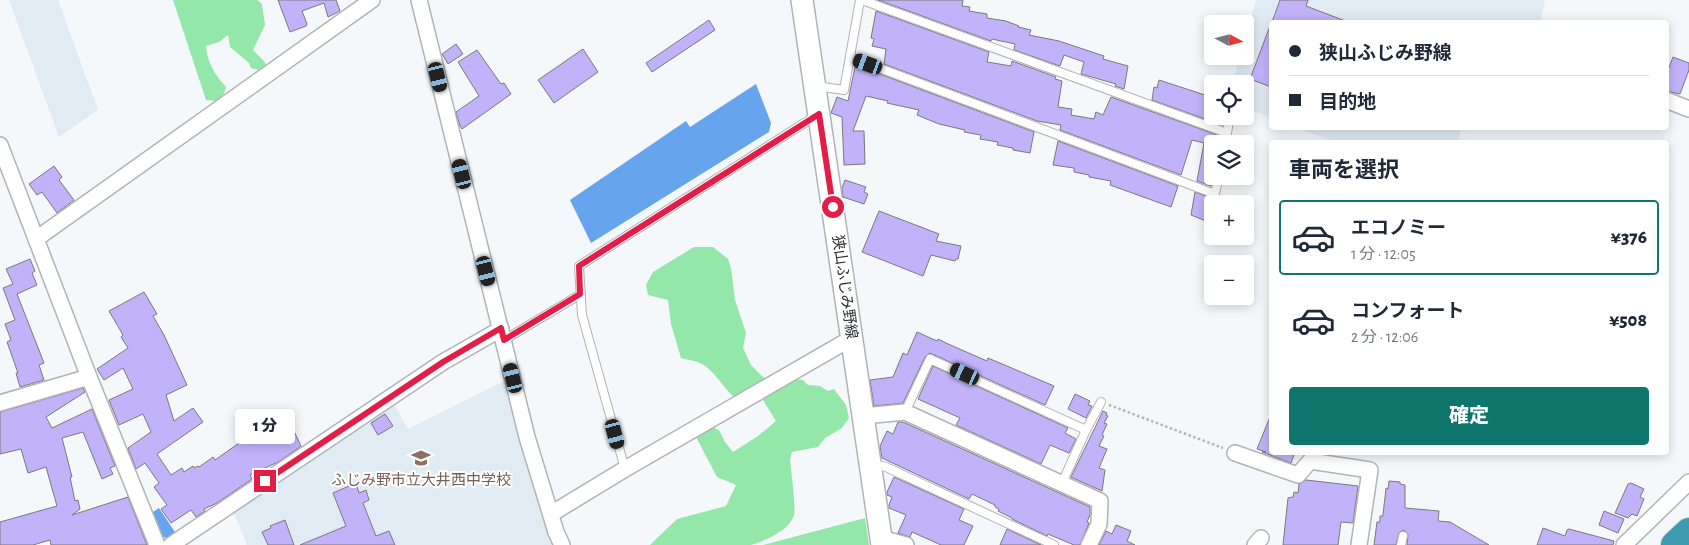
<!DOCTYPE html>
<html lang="ja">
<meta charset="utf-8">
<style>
body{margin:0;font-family:"Alegreya Sans","Noto Sans JP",sans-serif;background:#f2f2f3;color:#1f2937;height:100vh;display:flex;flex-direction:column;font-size:19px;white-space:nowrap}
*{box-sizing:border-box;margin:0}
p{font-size:16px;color:#747a83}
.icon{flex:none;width:28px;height:28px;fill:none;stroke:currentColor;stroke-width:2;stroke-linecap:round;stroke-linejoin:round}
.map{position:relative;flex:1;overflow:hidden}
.panel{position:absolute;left:1269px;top:140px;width:400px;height:315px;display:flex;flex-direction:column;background:#fff;border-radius:5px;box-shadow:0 2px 12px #0003}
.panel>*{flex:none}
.banner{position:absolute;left:1269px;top:20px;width:400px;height:110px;border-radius:5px;box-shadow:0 2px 12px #0003;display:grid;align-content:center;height:110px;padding:0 20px;background:#fff}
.needle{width:32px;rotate:97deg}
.tools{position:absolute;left:1204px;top:15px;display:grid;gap:10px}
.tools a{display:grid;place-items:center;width:50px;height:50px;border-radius:5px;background:#fff;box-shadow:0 2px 12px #0003;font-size:25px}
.end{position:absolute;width:22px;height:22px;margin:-11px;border:6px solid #e11d48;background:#fff;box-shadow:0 0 0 2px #fff}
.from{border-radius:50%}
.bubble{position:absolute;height:35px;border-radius:5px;background:#fff;box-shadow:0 2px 12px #0003;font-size:16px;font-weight:800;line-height:35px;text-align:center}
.car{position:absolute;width:15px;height:30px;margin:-15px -8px;border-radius:6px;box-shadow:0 0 4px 1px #0007;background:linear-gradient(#222 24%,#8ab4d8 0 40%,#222 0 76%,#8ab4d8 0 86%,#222 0)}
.banner b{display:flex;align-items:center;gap:18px;height:48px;font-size:19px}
.banner b+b{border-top:1px solid #e0e1e3}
.banner i{width:12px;height:12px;background:#1f2937}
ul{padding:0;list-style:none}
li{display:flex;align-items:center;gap:15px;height:75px;margin:0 10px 8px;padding:0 10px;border:2px solid transparent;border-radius:5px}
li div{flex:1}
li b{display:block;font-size:19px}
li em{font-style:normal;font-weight:800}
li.current{border-color:#0f766e}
li>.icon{width:45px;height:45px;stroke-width:1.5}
h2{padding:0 20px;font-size:22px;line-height:60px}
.action{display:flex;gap:10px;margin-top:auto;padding:10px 20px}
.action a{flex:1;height:58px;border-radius:5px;background:#0f766e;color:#fff;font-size:20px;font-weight:800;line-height:58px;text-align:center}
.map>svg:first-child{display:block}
.built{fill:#e1ebf4}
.green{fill:#93e8a9}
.water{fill:#66a4ee}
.building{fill:#c2b2fa;stroke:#7a797d}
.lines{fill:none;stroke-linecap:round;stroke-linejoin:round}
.lane-casing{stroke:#b0b4b6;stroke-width:10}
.street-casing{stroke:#b0b4b6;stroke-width:18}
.secondary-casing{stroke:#b0b4b6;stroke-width:24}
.highway-casing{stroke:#d5d5d5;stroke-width:30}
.path{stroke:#b1b4b6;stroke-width:2.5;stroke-dasharray:2.5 2.5;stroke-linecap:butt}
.lane{stroke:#fff;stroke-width:8}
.street{stroke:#fff;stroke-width:15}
.secondary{stroke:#fff;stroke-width:21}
.highway{stroke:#3e9ab1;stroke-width:28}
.route{stroke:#e11d48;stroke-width:6}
.labels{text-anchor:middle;stroke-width:4;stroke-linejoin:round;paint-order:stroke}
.street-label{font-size:15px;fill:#2d2e2f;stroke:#fff}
.education-label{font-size:15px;fill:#785e54;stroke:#fff}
</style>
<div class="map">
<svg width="1689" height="545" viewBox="0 0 1689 545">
<rect width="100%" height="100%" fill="#f4f8fb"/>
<!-- built -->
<g class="built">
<path d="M9,0H58L98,110L59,137Z"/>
<path d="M1256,0H1545L1540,22H1271V118L1245,108V84H1232L1240,56H1245V40Z"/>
<path d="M1297,128H1461L1458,142H1336Z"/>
<path d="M506,380L542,505L546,529L554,545H247L233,511L275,486L394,404L408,429Z"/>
</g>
<!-- green -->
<g class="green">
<path d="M173,0H257L262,4L265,25L253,50L265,62L266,66L258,70L251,68L249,63L230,47L228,35L219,42L206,46C207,62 215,75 226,87L224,94L217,101L206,100Z"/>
<path d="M694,247H713L728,259L731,268L735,300L746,333L743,348L751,365L764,378L778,384L794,379L803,380L808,385L820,386L828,391L834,389L846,405L849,418L842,428L825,438L818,447L792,452L790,460C791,469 796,508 794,515C790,530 765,541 751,545H650L677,519L726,506L736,485L717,477L697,439V434L708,425L719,430L725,442L733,452L758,436L776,421L763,400L742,404C727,394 719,376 704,365C698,361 688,360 681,358L671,324L668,300L648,295L646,285L653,272Z"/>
<path d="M865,518L869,545H763Z"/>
</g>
<!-- water -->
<g class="water">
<path d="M756,84L771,123L769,132L591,243L570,200L686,121L690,127Z"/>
<path d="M159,508L175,532L167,538L163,537L153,512Z"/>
</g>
<!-- building -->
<g class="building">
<path d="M278,0H336L340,11L328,17L324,3L302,11L307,24L306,26L290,32Z"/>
<path d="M878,0H963L962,6L970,7L969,11L987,14V18L1006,21L1019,26L1018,27L1031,30L1029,35L1059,41L1104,56L1103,59L1128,66L1124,89L1115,86L1116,84L1081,74L1084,62L1064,55L1060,66L1014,50L1015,44L992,39L991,41Z"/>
<path d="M1280,0H1308L1306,6L1348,22H1272Z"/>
<path d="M876,11L989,52L987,62L1011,66L1012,61L1056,77L1055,79L1062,81L1058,107L1072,109L1071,115L1094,119L1096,112L1103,115L1111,97L1220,136L1219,144H1212V178L1211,186L1197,181L1204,143L1192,140L1181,175L1060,130L1061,125L1037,121L884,64L886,49L872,46L874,39L871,38Z"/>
<path d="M709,20L715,30L652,72L646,63Z"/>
<path d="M1270,26H1271V87L1250,79Z"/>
<path d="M456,44L463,54L448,64L442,54Z"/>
<path d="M583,49L598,72L554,103L538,80Z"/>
<path d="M477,50L501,84L504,83L511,94L462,129L460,126L456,112L479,96L458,62Z"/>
<path d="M1673,57L1689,63V70L1680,94L1666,91V75Z"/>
<path d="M855,67L869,70L1034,132L1030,153L1013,150V148L997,145L998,142L980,139L981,135L964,132L965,130L939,124L917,115L919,110L887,103L888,101L866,96L853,131H864L865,164L844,165L842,117L831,113L837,97L848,101Z"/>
<path d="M1159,80L1205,95L1204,98L1212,99V116H1223L1222,125L1152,100L1154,87L1157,88Z"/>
<path d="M1058,141L1178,186L1171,207L1110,185L1111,181L1089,177V175L1074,172V168L1053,165Z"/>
<path d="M54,166L62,177L59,180L74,200L57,213L42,192L37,195L29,184Z"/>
<path d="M845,180L866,187L864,192L868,194L864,204L843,197L842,188Z"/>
<path d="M1195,192L1210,198L1206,221L1191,215Z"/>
<path d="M879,211L939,234L936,241L961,246L958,259H956L955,261L931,255L923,276L862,252Z"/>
<path d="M30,259L35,271L32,273L37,285L17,294L44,363L39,365L44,380L20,387L16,373H18L7,342L11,340L5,324L15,320L3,288L13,284L6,269Z"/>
<path d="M144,292L157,314L153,316L164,335L187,385L166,395L174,421L193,408L203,422L157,454L171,475L182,468L184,472L193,466L194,468L198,466L199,467L213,457L215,460L249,436L255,444L293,429L301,446L280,461L250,475L252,479L217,503L204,509L205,511L196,517L191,510L171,523L161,509L167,505L154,487L159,483L145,463L136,469L128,448L151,432L143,414L119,425L109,400L133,389L123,368L104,380L97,369L128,348L121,337L123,335L109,311Z"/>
<path d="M917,332L937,341L938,339L946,343L987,361L988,358L1054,386L1045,405L930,353L925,357L903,403L874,406L870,380L893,377L903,353L907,355Z"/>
<path d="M933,366L1068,428L1065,433L1076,439L1069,453L1050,445L1041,464L956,425L960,418L918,399Z"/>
<path d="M83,388L85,392L46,417L52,428L92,409L115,466L110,468L113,474L102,479L83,432L62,438L72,477H70L75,501L78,500L80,509L72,515L128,497L147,545H51L50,540L33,545H0V522L57,506L46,467L28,473L21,449L0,454V412Z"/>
<path d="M1075,394L1090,401L1088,405L1092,406L1086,418L1068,409Z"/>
<path d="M1103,411L1107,413L1106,415L1108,416L1104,423L1107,424L1102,435L1104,436L1099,446L1107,449L1099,468L1105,470L1102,491L1071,477Z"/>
<path d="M385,414L393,426L378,435L371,423Z"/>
<path d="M1270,417H1271V452H1295L1291,463L1262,452H1266L1257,449Z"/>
<path d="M898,422H903L1090,507V515L1087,522L1089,523L1080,545H1074L1048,534L1047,536L1012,519V518L998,511L999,509L995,507V505L972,494L969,499L882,458L880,446L887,431L893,434Z"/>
<path d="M894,477L964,509L959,520L973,526L964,545H941L912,532L910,537L898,533L906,515L889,508V505L892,497L887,495V492Z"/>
<path d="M1306,480L1358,486L1353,523L1341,522L1338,545H1283L1288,498L1293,497L1294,492L1298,493L1299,484Z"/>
<path d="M1389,481L1400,482V484L1405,485V508L1439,511L1438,521L1450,522L1489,545H1407L1408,535L1404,530L1399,533L1396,545H1374L1377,522H1380V516H1383V515L1386,488L1388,489Z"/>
<path d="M356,483L359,493L366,490L369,500L363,503L376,536L389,531L395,545H300L346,526L333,493Z"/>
<path d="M1631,483L1644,489L1640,497L1644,499L1637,516L1632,514L1628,518L1615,513L1628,484Z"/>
<path d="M1604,511L1624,519L1618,533L1599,525Z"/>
<path d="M285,520L294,545H268L262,532L271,528L270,526Z"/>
<path d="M1116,525L1131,531L1127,541L1135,545H1099L1106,531L1112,534Z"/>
<path d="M1543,528L1565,536L1567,530L1569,529L1614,541L1613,545H1537Z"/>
<path d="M1007,529L1041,545H1000Z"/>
</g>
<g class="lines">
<!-- lane casing -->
<g class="lane-casing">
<g id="lane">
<path d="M862,0L1227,133"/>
<path d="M850,57L1215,194L1219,176"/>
<path d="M816,86L844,90L860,0"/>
<path d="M1225,144L1230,116"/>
<path d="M504,340L581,294"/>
<path d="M905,412L930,359L1086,430"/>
<path d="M873,464L886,467L1054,545"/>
<path d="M625,469L582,315L579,266L817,115"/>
<path d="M1062,483L1086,430L1101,402"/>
<path d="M1401,545L1403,536"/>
</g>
</g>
<!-- street casing -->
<g class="street-casing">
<g id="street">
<path d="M419,0L527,437L556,532L562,545"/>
<path d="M1666,100L1689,109"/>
<path d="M0,145L89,377L157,545"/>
<path d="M36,239L372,0"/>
<path d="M0,403L89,377"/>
<path d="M864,416L905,412L1100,501L1099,524L1089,545"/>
<path d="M1235,453L1298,475L1310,461L1370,470L1359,545"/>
<path d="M551,514L625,469L852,338"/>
<path d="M881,538L906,545"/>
<path d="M171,545L443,362L501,329"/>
<path d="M1255,545L1261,538"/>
<path d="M1624,545L1689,482"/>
</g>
</g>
<!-- secondary casing -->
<g class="secondary-casing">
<path id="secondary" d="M802,0L882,545"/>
</g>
<!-- highway casing -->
<g class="highway-casing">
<path id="highway" d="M1675,545L1689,532"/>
</g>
<!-- path -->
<path class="path" d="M1109,405L1223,448"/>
<!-- lane -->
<use href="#lane" class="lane"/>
<!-- street -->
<use href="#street" class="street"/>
<!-- secondary -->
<use href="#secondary" class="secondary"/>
<!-- highway -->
<use href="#highway" class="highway"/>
</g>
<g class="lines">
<!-- route -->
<path class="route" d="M265,481L443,362L501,328L504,340L580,294L579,266L819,114L833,207"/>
</g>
<!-- icons -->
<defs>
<g id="school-bare" transform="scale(1.5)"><path d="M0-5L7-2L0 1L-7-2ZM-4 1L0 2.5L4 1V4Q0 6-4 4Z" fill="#8d6e63" stroke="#fff" stroke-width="2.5" paint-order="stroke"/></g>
</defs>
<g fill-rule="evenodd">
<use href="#school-bare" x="421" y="458"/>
</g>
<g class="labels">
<!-- street labels -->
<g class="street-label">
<text transform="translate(845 287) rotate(82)" y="5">狭山ふじみ野線</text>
</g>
<!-- education labels -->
<g class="education-label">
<text x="421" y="485">ふじみ野市立大井西中学校</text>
</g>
</g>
</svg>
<div class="tools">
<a><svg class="needle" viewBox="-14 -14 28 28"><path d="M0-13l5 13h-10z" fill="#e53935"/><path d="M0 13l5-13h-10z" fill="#747a83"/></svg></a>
<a><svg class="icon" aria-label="locate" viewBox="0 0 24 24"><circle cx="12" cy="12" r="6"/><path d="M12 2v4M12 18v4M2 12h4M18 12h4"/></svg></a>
<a><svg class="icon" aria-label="layers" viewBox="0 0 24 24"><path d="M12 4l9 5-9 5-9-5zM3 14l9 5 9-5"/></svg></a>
<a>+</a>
<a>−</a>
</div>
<i class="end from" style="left:833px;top:207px"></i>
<i class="end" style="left:265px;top:481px"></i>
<div class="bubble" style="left:235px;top:409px;width:60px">1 分</div>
<i class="car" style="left:868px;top:64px;rotate:290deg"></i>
<i class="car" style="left:438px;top:77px;rotate:166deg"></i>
<i class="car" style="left:462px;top:174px;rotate:346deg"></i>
<i class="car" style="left:486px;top:271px;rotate:166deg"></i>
<i class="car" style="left:965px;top:374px;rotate:295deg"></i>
<i class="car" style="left:513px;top:378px;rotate:346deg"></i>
<i class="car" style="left:615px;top:434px;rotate:165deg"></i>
<div class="banner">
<b><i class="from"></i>狭山ふじみ野線</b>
<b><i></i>目的地</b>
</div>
<section class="panel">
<h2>車両を選択</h2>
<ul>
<li class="current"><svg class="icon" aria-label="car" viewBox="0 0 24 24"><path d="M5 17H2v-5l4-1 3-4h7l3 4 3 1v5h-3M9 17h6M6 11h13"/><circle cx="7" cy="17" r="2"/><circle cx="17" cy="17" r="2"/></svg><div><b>エコノミー</b><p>1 分 · 12:05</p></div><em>¥376</em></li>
<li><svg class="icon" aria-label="car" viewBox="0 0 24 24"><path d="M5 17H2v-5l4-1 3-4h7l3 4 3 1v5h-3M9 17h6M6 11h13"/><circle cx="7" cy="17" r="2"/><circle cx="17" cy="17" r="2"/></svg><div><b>コンフォート</b><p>2 分 · 12:06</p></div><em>¥508</em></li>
</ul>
<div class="action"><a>確定</a></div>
</section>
</div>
